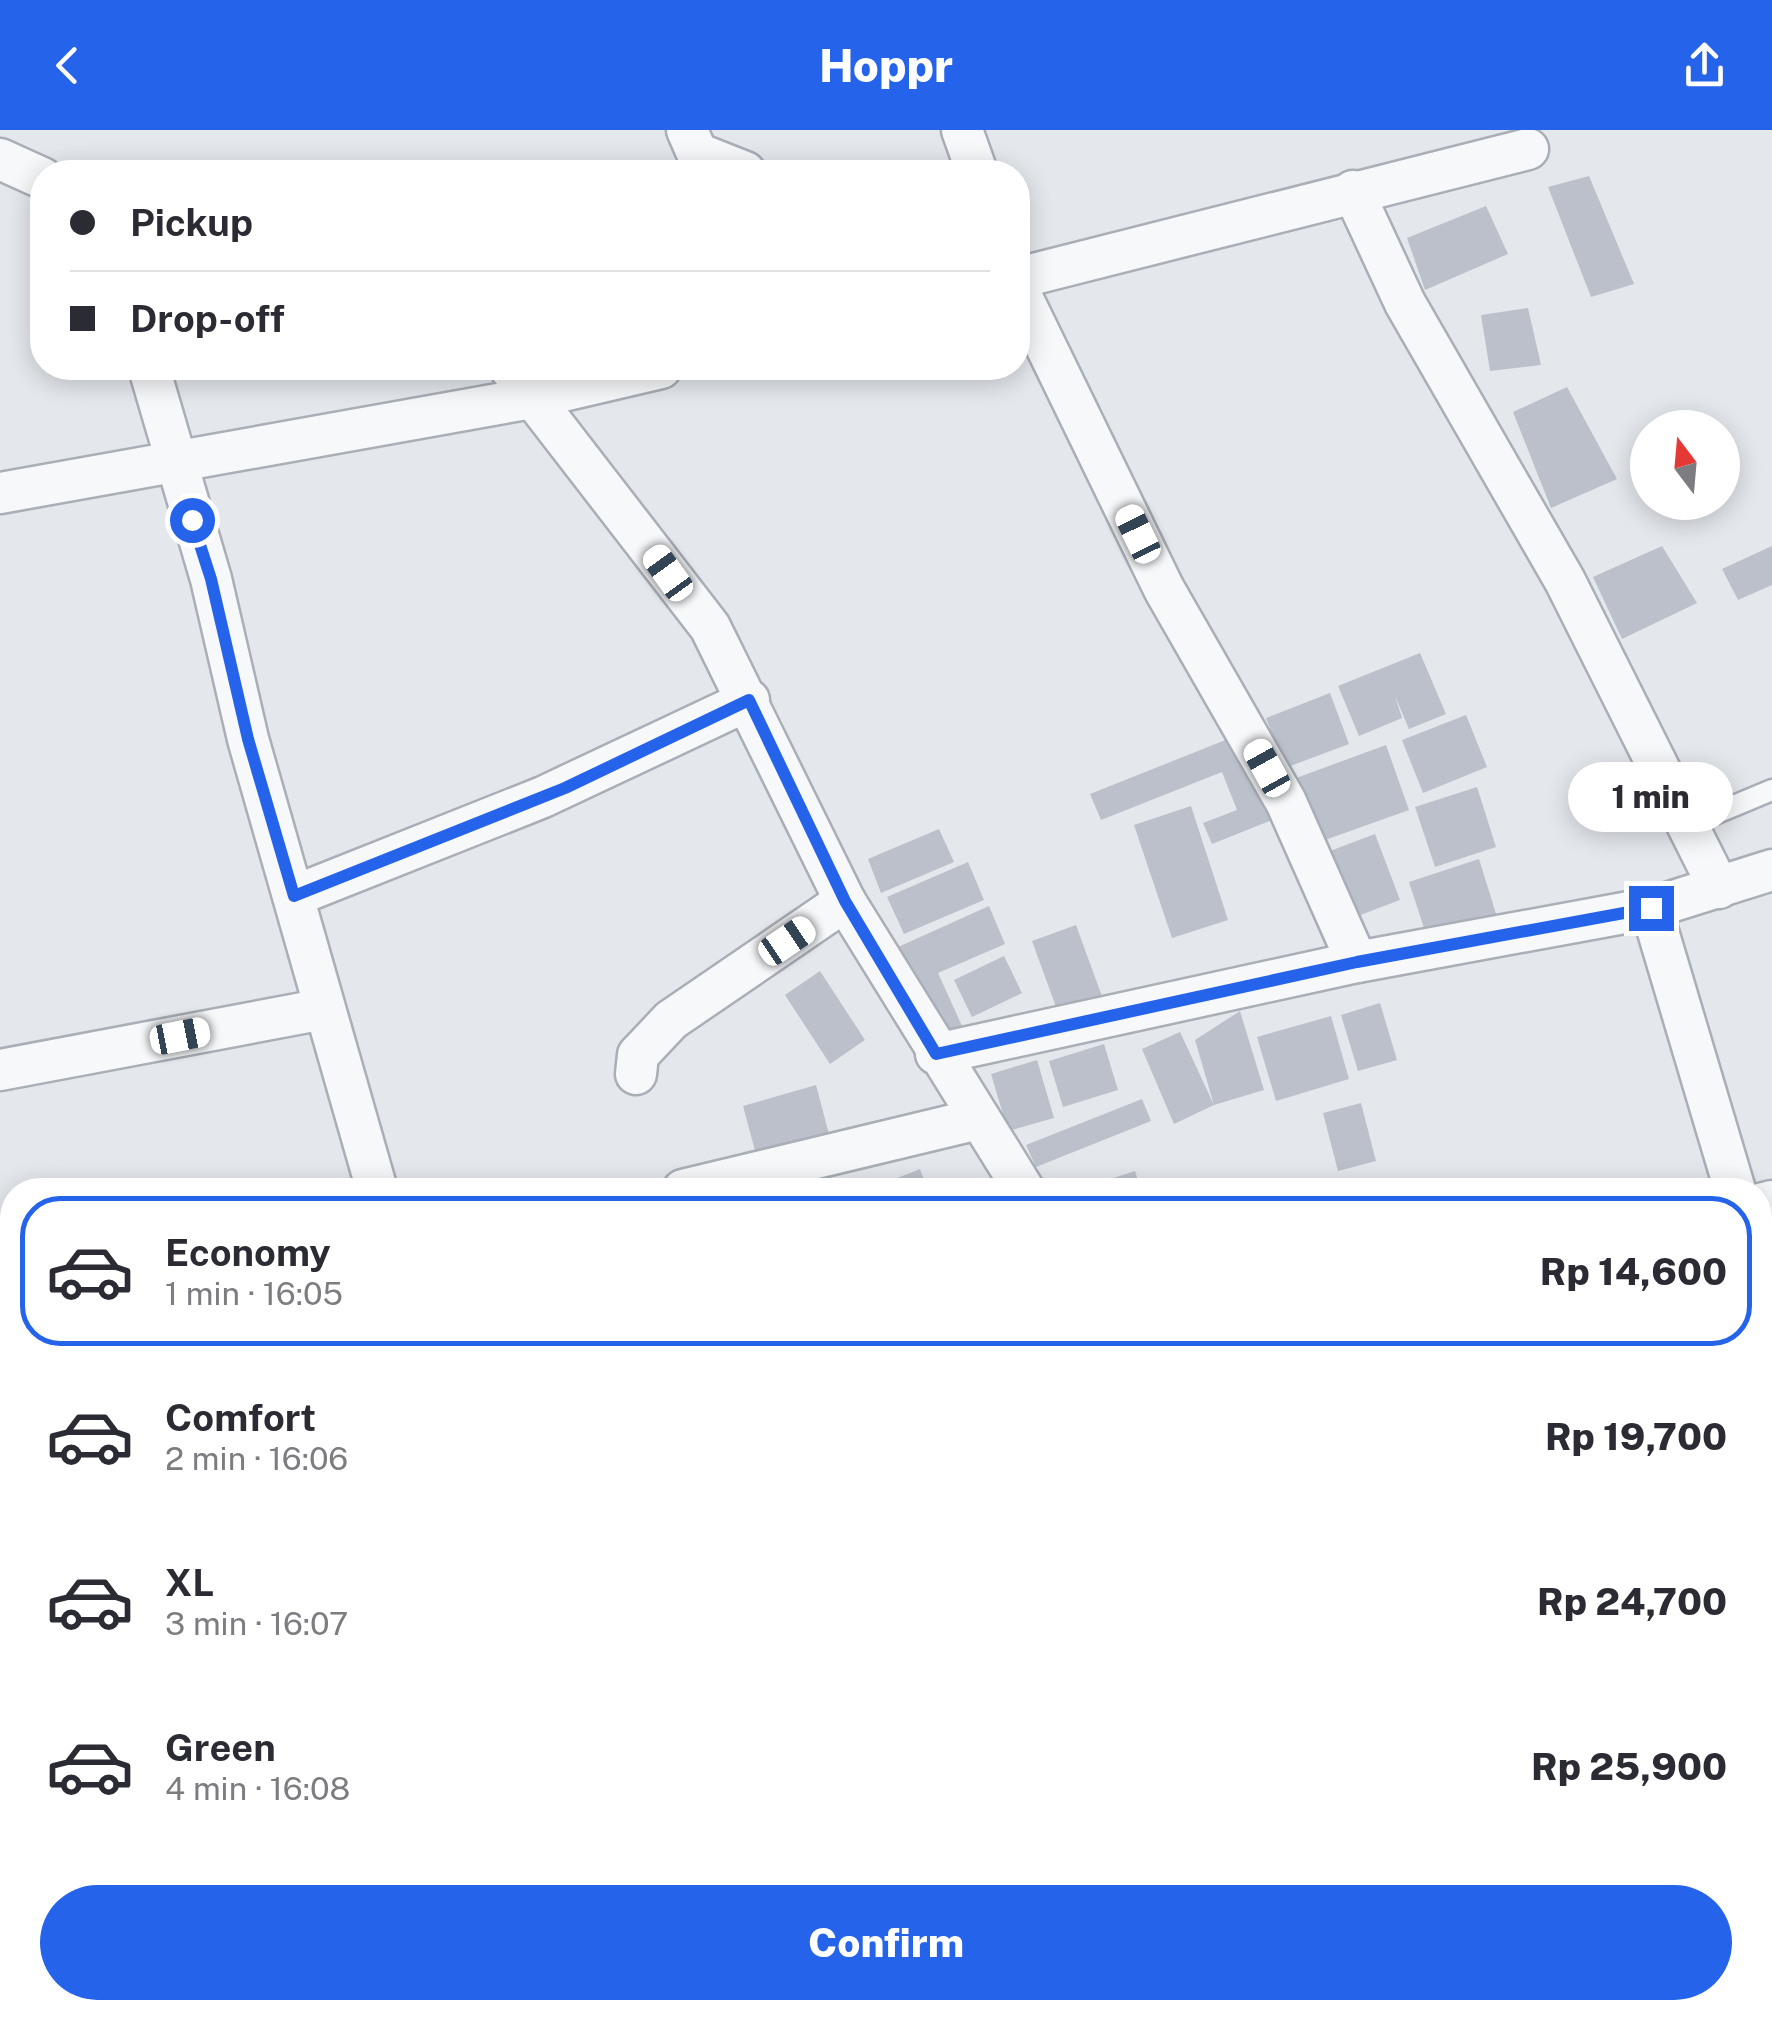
<!DOCTYPE html>
<meta charset="utf-8">
<style>
body{margin:0;font-family:"Public Sans",sans-serif;background:#f2f2f3;color:#2b2b33;height:100vh;display:flex;flex-direction:column;font-size:38px;white-space:nowrap}
*{box-sizing:border-box;margin:0}
p{font-size:32px;color:#7c7c81}
.icon{flex:none;width:55px;height:55px;fill:none;stroke:currentColor;stroke-width:2;stroke-linecap:round;stroke-linejoin:round}
.map{position:relative;flex:1;overflow:hidden}
.side{position:absolute;left:0px;top:1048px;width:1772px;height:842px;display:flex;flex-direction:column;background:#fff;border-radius:40px 40px 0 0;box-shadow:0 5px 25px #0003}
.side>*{flex:none}
.guide{position:absolute;left:30px;top:30px;width:1000px;height:220px;border-radius:40px;box-shadow:0 5px 25px #0003;display:grid;align-content:center;height:220px;padding:0 40px;background:#fff}
.needle{width:65px;rotate:344deg}
.fabs{position:absolute;left:1630px;top:280px;display:grid;gap:20px}
.fabs a{display:grid;place-items:center;width:110px;height:110px;border-radius:50%;background:#fff;box-shadow:0 5px 25px #0003;font-size:50px}
.end{position:absolute;width:45px;height:45px;margin:-22px;border:12px solid #2563eb;background:#fff;box-shadow:0 0 0 5px #fff}
.from{border-radius:50%}
.bubble{position:absolute;height:70px;border-radius:35px;background:#fff;box-shadow:0 5px 25px #0003;font-size:32px;font-weight:800;line-height:70px;text-align:center}
.car{position:absolute;width:30px;height:60px;margin:-30px -15px;border-radius:12px;box-shadow:0 0 8px 2px #0007;background:linear-gradient(#fff 24%,#345 0 40%,#fff 0 76%,#345 0 86%,#fff 0)}
.guide b{display:flex;align-items:center;gap:35px;height:95px;font-size:38px}
.guide b+b{border-top:2px solid #e1e1e2}
.guide i{width:25px;height:25px;background:#2b2b33}
ul{padding:18px 0 0;list-style:none}
li{display:flex;align-items:center;gap:30px;height:150px;margin:0 20px 15px;padding:0 20px;border:5px solid transparent;border-radius:40px}
li div{flex:1}
li b{display:block;font-size:38px}
li em{font-style:normal;font-weight:800}
li.current{border-color:#2563eb}
li>.icon{width:90px;height:90px;stroke-width:1.5}
.primary-button{display:flex;gap:20px;margin-top:auto;padding:20px 40px}
.primary-button a{flex:1;height:115px;border-radius:60px;background:#2563eb;color:#fff;font-size:40px;font-weight:800;line-height:115px;text-align:center}
header{display:flex;justify-content:space-between;align-items:center;height:130px;padding:0 40px;background:#2563eb;color:#fff;font-size:45px;font-weight:800}
.map>svg:first-child{display:block}
.building{fill:#bbc0ca}
.lines{fill:none;stroke-linecap:round;stroke-linejoin:round}
.lane-casing{stroke:#a9aeb7;stroke-width:25}
.street-casing{stroke:#a9aeb7;stroke-width:45}
.lane{stroke:#f7f8fa;stroke-width:20}
.street{stroke:#f7f8fa;stroke-width:40}
.route{stroke:#2563eb;stroke-width:12}
</style>
<header><svg class="icon" aria-label="back" viewBox="0 0 24 24"><path d="M15 5l-7 7 7 7"/></svg>Hoppr<svg class="icon" aria-label="share" viewBox="0 0 24 24"><path d="M12 15V3M7 8l5-5 5 5M5 13v7h14v-7"/></svg></header>
<div class="map">
<svg width="1772" height="1889" viewBox="0 0 1772 1889">
<rect width="100%" height="100%" fill="#e4e7ec"/>
<!-- building -->
<g class="building">
<path d="M1589,46L1634,154L1591,167L1548,57Z"/>
<path d="M1486,76L1508,124L1425,160L1407,108Z"/>
<path d="M1528,178L1541,235L1490,241L1481,185Z"/>
<path d="M1567,257L1617,349L1551,378L1513,282Z"/>
<path d="M1662,416L1697,473L1622,509L1593,447Z"/>
<path d="M1772,416V455L1738,470L1722,439Z"/>
<path d="M1420,523L1446,584L1409,599L1395,566L1402,588L1359,606L1338,556Z"/>
<path d="M1330,563L1349,614L1285,638L1266,588Z"/>
<path d="M1466,585L1487,637L1423,663L1402,610Z"/>
<path d="M1243,603L1277,688L1212,714L1203,693L1237,680L1222,642L1101,690L1090,664Z"/>
<path d="M1386,615L1409,680L1311,715L1288,651Z"/>
<path d="M1477,657L1496,717L1435,737L1415,677Z"/>
<path d="M1191,676L1228,790L1172,808L1134,695Z"/>
<path d="M939,699L954,732L881,763L868,729Z"/>
<path d="M1375,704L1400,770L1347,790L1322,724Z"/>
<path d="M1479,729L1497,787L1428,810L1409,752Z"/>
<path d="M968,732L984,770L904,804L887,767Z"/>
<path d="M989,776L1005,814L938,843L962,896L938,906L898,817Z"/>
<path d="M1076,795L1103,869L1059,885L1032,811Z"/>
<path d="M1004,826L1022,863L972,887L954,850Z"/>
<path d="M820,841L865,910L830,934L785,865Z"/>
<path d="M1380,873L1397,930L1358,941L1341,885Z"/>
<path d="M1240,881L1264,960L1214,975L1174,994L1142,919L1180,902L1214,975L1195,910Z"/>
<path d="M1331,886L1349,949L1276,971L1257,907Z"/>
<path d="M1104,914L1118,960L1063,977L1049,931Z"/>
<path d="M1037,930L1054,988L1008,1001L991,944Z"/>
<path d="M816,955L830,1008L757,1028L743,976Z"/>
<path d="M1142,969L1151,991L1036,1037L1026,1015Z"/>
<path d="M1361,973L1376,1031L1338,1041L1323,983Z"/>
<path d="M920,1039L928,1060H867Z"/>
<path d="M1135,1041L1141,1060H1104L1101,1052Z"/>
<path d="M1,1396L12,1433V1452L0,1456Z"/>
<path d="M12,1651V1701L2,1703L0,1654Z"/>
<path d="M1772,1653V1730L1760,1733V1657Z"/>
<path d="M1772,1734V1802L1760,1804V1736Z"/>
<path d="M203,1878H273L275,1885L206,1889Z"/>
<path d="M322,1878H366L368,1889H324Z"/>
<path d="M399,1878H423L426,1889H374L373,1884Z"/>
<path d="M1100,1878H1183V1879L1146,1889H1104Z"/>
<path d="M1395,1878H1423L1429,1889H1372Z"/>
<path d="M1607,1878H1661L1665,1889H1574Z"/>
</g>
<g class="lines">
<!-- lane casing -->
<g class="lane-casing">
<path id="lane" d="M1688,695L1772,660"/>
</g>
<!-- street casing -->
<g class="street-casing">
<g id="street">
<path d="M687,0L697,23L745,42"/>
<path d="M962,0L977,42"/>
<path d="M0,29L42,48"/>
<path d="M1353,61L1405,173L1565,451L1719,758"/>
<path d="M1018,148L1528,19"/>
<path d="M1018,159L1164,459L1286,672L1357,832"/>
<path d="M149,238L211,449L248,609L377,1060"/>
<path d="M510,238L710,497L845,771L1024,1060"/>
<path d="M0,363L537,267L661,238"/>
<path d="M294,766L543,667L749,570"/>
<path d="M1651,778L1735,1060"/>
<path d="M936,924L1357,832L1651,778L1772,740"/>
<path d="M0,940L324,879"/>
<path d="M636,944L638,925L671,890L845,771"/>
<path d="M683,1060L978,989"/>
<path d="M1760,1074L1772,1071"/>
<path d="M1760,1164L1772,1218"/>
<path d="M0,1199L12,1196"/>
<path d="M0,1578L12,1575"/>
<path d="M0,1750L12,1774"/>
<path d="M62,1878L67,1889"/>
<path d="M920,1878L923,1889"/>
<path d="M1481,1878L1484,1889"/>
</g>
</g>
<!-- lane -->
<use href="#lane" class="lane"/>
<!-- street -->
<use href="#street" class="street"/>
</g>
<g class="lines">
<!-- route -->
<path class="route" d="M192,390L211,449L248,609L294,766L565,658L749,570L845,771L936,924L1357,832L1651,778"/>
</g>
</svg>
<div class="fabs">
<a><svg class="needle" viewBox="-14 -14 28 28"><path d="M0-13l5 13h-10z" fill="#e53935"/><path d="M0 13l5-13h-10z" fill="#7c7c81"/></svg></a>
</div>
<i class="end from" style="left:192px;top:390px"></i>
<i class="end" style="left:1651px;top:778px"></i>
<div class="bubble" style="left:1568px;top:632px;width:165px">1 min</div>
<i class="car" style="left:1138px;top:404px;rotate:334deg"></i>
<i class="car" style="left:668px;top:443px;rotate:324deg"></i>
<i class="car" style="left:1267px;top:638px;rotate:331deg"></i>
<i class="car" style="left:787px;top:811px;rotate:56deg"></i>
<i class="car" style="left:180px;top:906px;rotate:79deg"></i>
<div class="guide">
<b><i class="from"></i>Pickup</b>
<b><i></i>Drop-off</b>
</div>
<section class="side">
<ul>
<li class="current"><svg class="icon" aria-label="car" viewBox="0 0 24 24"><path d="M5 17H2v-5l4-1 3-4h7l3 4 3 1v5h-3M9 17h6M6 11h13"/><circle cx="7" cy="17" r="2"/><circle cx="17" cy="17" r="2"/></svg><div><b>Economy</b><p>1 min · 16:05</p></div><em>Rp 14,600</em></li>
<li><svg class="icon" aria-label="car" viewBox="0 0 24 24"><path d="M5 17H2v-5l4-1 3-4h7l3 4 3 1v5h-3M9 17h6M6 11h13"/><circle cx="7" cy="17" r="2"/><circle cx="17" cy="17" r="2"/></svg><div><b>Comfort</b><p>2 min · 16:06</p></div><em>Rp 19,700</em></li>
<li><svg class="icon" aria-label="car" viewBox="0 0 24 24"><path d="M5 17H2v-5l4-1 3-4h7l3 4 3 1v5h-3M9 17h6M6 11h13"/><circle cx="7" cy="17" r="2"/><circle cx="17" cy="17" r="2"/></svg><div><b>XL</b><p>3 min · 16:07</p></div><em>Rp 24,700</em></li>
<li><svg class="icon" aria-label="car" viewBox="0 0 24 24"><path d="M5 17H2v-5l4-1 3-4h7l3 4 3 1v5h-3M9 17h6M6 11h13"/><circle cx="7" cy="17" r="2"/><circle cx="17" cy="17" r="2"/></svg><div><b>Green</b><p>4 min · 16:08</p></div><em>Rp 25,900</em></li>
</ul>
<div class="primary-button"><a>Confirm</a></div>
</section>
</div>
